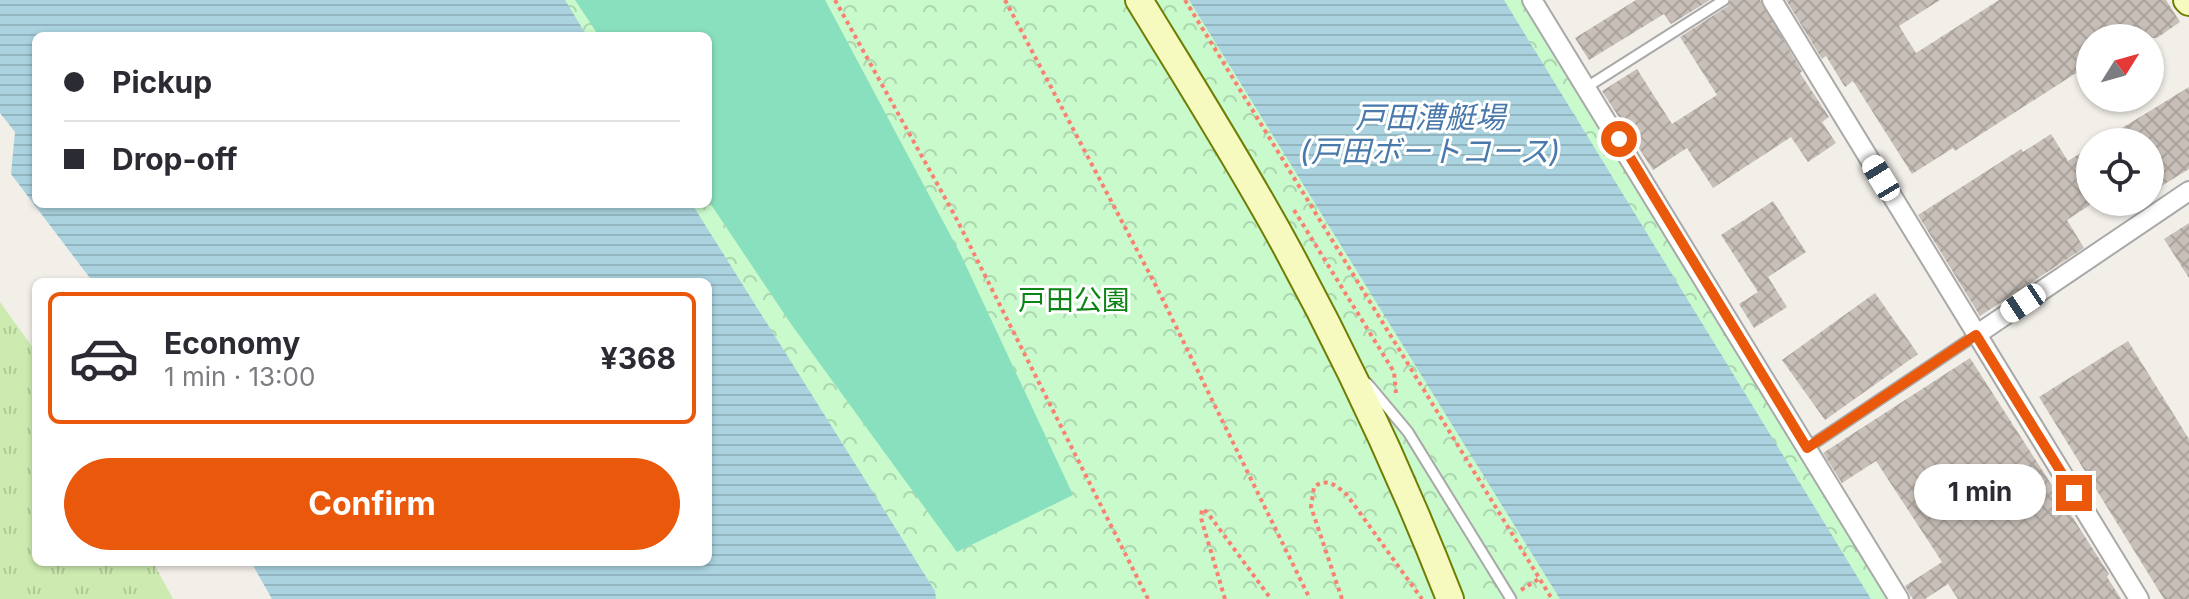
<!DOCTYPE html>
<meta charset="utf-8">
<style>
body{margin:0;font-family:Inter,"Noto Sans JP",sans-serif;background:#f2f2f3;color:#2b2b33;height:100vh;display:flex;flex-direction:column;font-size:30px;white-space:nowrap}
*{box-sizing:border-box;margin:0}
p{font-size:26px;color:#7c7c81}
.icon{flex:none;width:44px;height:44px;fill:none;stroke:currentColor;stroke-width:2;stroke-linecap:round;stroke-linejoin:round}
.map{position:relative;flex:1;overflow:hidden}
.sheet{position:absolute;left:32px;top:278px;width:680px;height:288px;display:flex;flex-direction:column;background:#fff;border-radius:12px;box-shadow:0 2px 6px #0004}
.sheet>*{flex:none}
.guide{position:absolute;left:32px;top:32px;width:680px;height:176px;border-radius:12px;box-shadow:0 2px 6px #0004;display:grid;align-content:center;height:176px;padding:0 32px;background:#fff}
.needle{width:52px;rotate:53deg}
.fabs{position:absolute;left:2076px;top:24px;display:grid;gap:16px}
.fabs a{display:grid;place-items:center;width:88px;height:88px;border-radius:50%;background:#fff;box-shadow:0 2px 6px #0004;font-size:40px}
.end{position:absolute;width:36px;height:36px;margin:-18px;border:10px solid #ea580c;background:#fff;box-shadow:0 0 0 4px #fff}
.from{border-radius:50%}
.bubble{position:absolute;height:56px;border-radius:28px;background:#fff;box-shadow:0 2px 6px #0004;font-size:26px;font-weight:700;line-height:56px;text-align:center}
.car{position:absolute;width:24px;height:48px;margin:-24px -12px;border-radius:10px;box-shadow:0 0 6px 2px #0007;background:linear-gradient(#fff 24%,#345 0 40%,#fff 0 76%,#345 0 86%,#fff 0)}
.guide b{display:flex;align-items:center;gap:28px;height:76px;font-size:30px}
.guide b+b{border-top:2px solid #e1e1e2}
.guide i{width:20px;height:20px;background:#2b2b33}
ul{padding:14px 0 0;list-style:none}
li{display:flex;align-items:center;gap:24px;height:132px;margin:0 16px 12px;padding:0 16px;border:4px solid #e1e1e2;border-radius:12px}
li div{flex:1}
li b{display:block;font-size:30px}
li em{font-style:normal;font-weight:700}
li.current{border-color:#ea580c}
li>.icon{width:72px;height:72px;stroke-width:1.5}
.primary-button{display:flex;gap:16px;margin-top:auto;padding:16px 32px}
.primary-button a{flex:1;height:92px;border-radius:48px;background:#ea580c;color:#fff;font-size:32px;font-weight:700;line-height:92px;text-align:center}
.map>svg:first-child{display:block}
.grass{fill:url(#grass-tufts)}
.park{fill:url(#park-crowns)}
.pitch{fill:#88e0be}
.water{fill:url(#water-rules)}
.building{fill:url(#building-cross-hatch)}
.lines{fill:none;stroke-linecap:round;stroke-linejoin:round}
.lane-casing{stroke:#a9a9a9;stroke-width:13}
.street-casing{stroke:#a9a9a9;stroke-width:22}
.secondary-casing{stroke:#707d05;stroke-width:30}
.path{stroke:#fa8072;stroke-width:4;stroke-dasharray:4 4;stroke-linecap:butt}
.lane{stroke:#fff;stroke-width:9}
.street{stroke:#fff;stroke-width:18}
.secondary{stroke:#f7fabf;stroke-width:26}
.route{stroke:#ea580c;stroke-width:10}
.labels{text-anchor:middle;stroke-width:6;stroke-linejoin:round;paint-order:stroke}
.park-label{font-size:28px;fill:#0c8416;stroke:#fff}
.water-label{font-size:30px;font-style:italic;fill:#4a7aab;stroke:#fff}
</style>
<div class="map">
<svg width="2189" height="599" viewBox="0 0 2189 599">
<defs>
<pattern id="grass-tufts" width="24" height="20" patternUnits="userSpaceOnUse" patternTransform="scale(2)"><rect width="24" height="20" fill="#cdebb0"/><path d="M3 7l-1-3M5 7V3M7 7l1-3M15 17l-1-3M17 17v-4M19 17l1-3" fill="none" stroke="#b0c997"/></pattern>
<pattern id="park-crowns" width="20" height="18" patternUnits="userSpaceOnUse" patternTransform="scale(2)"><rect width="20" height="18" fill="#c8facc"/><path d="M2 6a3 3 0 1 1 6 0M12 15a3 3 0 1 1 6 0" fill="none" stroke="#acd6af"/></pattern>
<pattern id="water-rules" width="6" height="5" patternUnits="userSpaceOnUse" patternTransform="scale(2)"><rect width="6" height="5" fill="#aad3df"/><path d="M0 2.5h6" fill="none" stroke="#92b5bf"/></pattern>
<pattern id="building-cross-hatch" width="8" height="8" patternUnits="userSpaceOnUse" patternTransform="scale(2)"><rect width="8" height="8" fill="#c7bfb8"/><path d="M0 0l8 8M0 8l8-8" fill="none" stroke="#aba49e"/></pattern>
</defs>
<rect width="100%" height="100%" fill="#f2efe9"/>
<!-- grass -->
<path class="grass" d="M0,302L36,352V562H153L173,599H0Z"/>
<!-- park -->
<path class="park" d="M252,0H1523L1896,599H599L708,562V282L394,204H708V36H277Z"/>
<!-- pitch -->
<path class="pitch" d="M575,0H825L961,255L1073,495L957,552L791,324L708,200V36H599Z"/>
<!-- water -->
<g class="water">
<path d="M0,0H565L587,36H36V204H692L935,591L936,599H272L251,562H708V282H93L11,174L15,132L0,113Z"/>
<path d="M1189,0H1504L1871,599H1560Z"/>
</g>
<!-- building -->
<g class="building">
<path d="M1636,0H1710L1671,24L1664,14L1589,60L1575,38Z"/>
<path d="M1731,0H1760L1802,71L1800,73L1829,117L1822,122L1836,143L1808,162L1791,137L1713,188L1687,148L1653,170L1602,91L1637,69L1672,124L1717,95L1680,37L1728,6Z"/>
<path d="M1786,0H1940L1899,26L1916,53L1999,0H2166L2180,22L2157,38H2090V64L1955,151L1953,148L1912,174L1853,81L1845,87L1826,56L1822,59Z"/>
<path d="M2189,87V169L2150,193V142H2099Z"/>
<path d="M2051,134L2068,161L2090,147V205L2067,220L2084,248L1980,316L1918,215L2021,149L2023,152Z"/>
<path d="M1773,201L1806,252L1768,277L1787,307L1754,328L1739,304L1758,292L1721,235Z"/>
<path d="M2189,223V278L2164,239Z"/>
<path d="M1875,293L1918,354L1825,420L1782,360Z"/>
<path d="M2128,341L2189,439V599H2164L2039,397Z"/>
<path d="M1970,358L2109,574L2107,577L2121,599H1958L1948,584L1925,599H1913L1910,595L1905,586L1942,562L1876,461L1842,483L1823,453Z"/>
</g>
<g class="lines">
<!-- lane casing -->
<g class="lane-casing">
<g id="lane">
<path d="M1587,87L1724,0"/>
<path d="M1367,383L1408,432L1511,599"/>
<path d="M1807,448L1976,335"/>
</g>
</g>
<!-- street casing -->
<g class="street-casing">
<g id="street">
<path d="M1532,0L1899,599"/>
<path d="M1772,0L2139,599"/>
<path d="M1976,335L2189,191"/>
</g>
</g>
<!-- secondary casing -->
<g class="secondary-casing">
<g id="secondary">
<path d="M1139,0C1188,80 1238,159 1283,241C1346,356 1402,476 1450,599"/>
<path d="M2187,0L2189,2"/>
</g>
</g>
<!-- path -->
<g class="path">
<path d="M835,0L955,216L1148,599"/>
<path d="M1005,0L1156,286L1310,599"/>
<path d="M1185,0L1552,599"/>
<path d="M1294,210L1394,372L1396,393"/>
<path d="M1521,590L1539,579"/>
<path d="M1225,599L1201,518L1202,509L1207,512L1271,599"/>
<path d="M1342,599L1311,507L1314,487C1327,477 1337,486 1347,495L1422,599"/>
</g>
<!-- lane -->
<use href="#lane" class="lane"/>
<!-- street -->
<use href="#street" class="street"/>
<!-- secondary -->
<use href="#secondary" class="secondary"/>
</g>
<g class="lines">
<!-- route -->
<path class="route" d="M1619,139L1807,448L1976,335L2074,493"/>
</g>
<g class="labels">
<!-- park labels -->
<g class="park-label">
<text x="1074" y="310">戸田公園</text>
</g>
<!-- water labels -->
<g class="water-label">
<text x="1430" y="128">戸田漕艇場<tspan x="1430" dy="34">(戸田ボートコース)</tspan></text>
</g>
</g>
</svg>
<div class="fabs">
<a><svg class="needle" viewBox="-14 -14 28 28"><path d="M0-13l5 13h-10z" fill="#e53935"/><path d="M0 13l5-13h-10z" fill="#7c7c81"/></svg></a>
<a><svg class="icon" aria-label="locate" viewBox="0 0 24 24"><circle cx="12" cy="12" r="6"/><path d="M12 2v4M12 18v4M2 12h4M18 12h4"/></svg></a>
</div>
<i class="end from" style="left:1619px;top:139px"></i>
<i class="end" style="left:2074px;top:493px"></i>
<div class="bubble" style="left:1914px;top:464px;width:132px">1 min</div>
<i class="car" style="left:1881px;top:178px;rotate:329deg"></i>
<i class="car" style="left:2023px;top:303px;rotate:236deg"></i>
<div class="guide">
<b><i class="from"></i>Pickup</b>
<b><i></i>Drop-off</b>
</div>
<section class="sheet">
<ul>
<li class="current"><svg class="icon" aria-label="car" viewBox="0 0 24 24"><path d="M5 17H2v-5l4-1 3-4h7l3 4 3 1v5h-3M9 17h6M6 11h13"/><circle cx="7" cy="17" r="2"/><circle cx="17" cy="17" r="2"/></svg><div><b>Economy</b><p>1 min · 13:00</p></div><em>¥368</em></li>
</ul>
<div class="primary-button"><a>Confirm</a></div>
</section>
</div>
